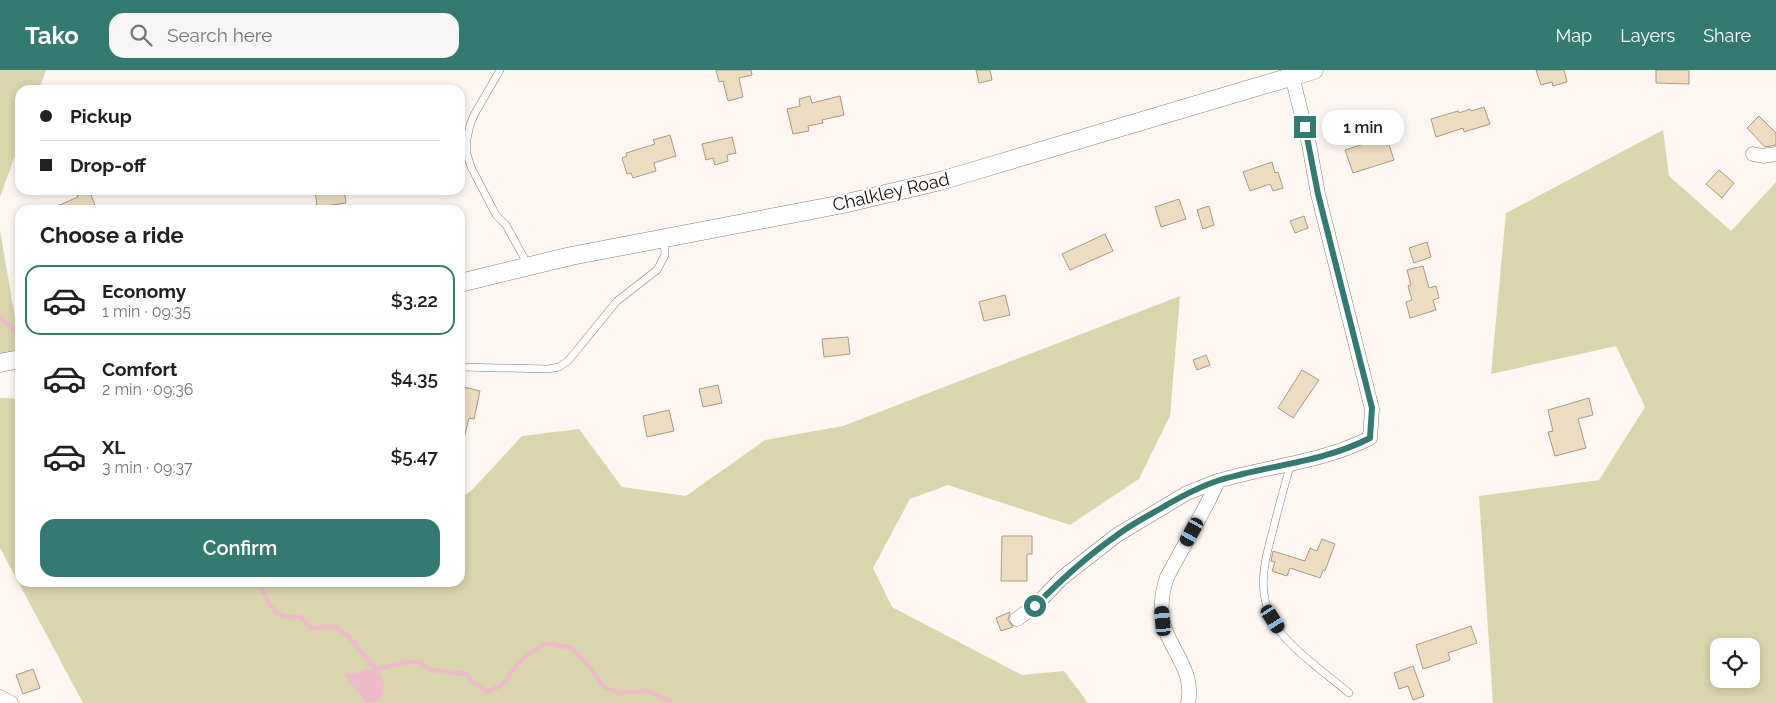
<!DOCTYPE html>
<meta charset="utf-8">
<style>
body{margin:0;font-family:Raleway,sans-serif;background:#f6f6f6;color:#202124;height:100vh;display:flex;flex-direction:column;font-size:19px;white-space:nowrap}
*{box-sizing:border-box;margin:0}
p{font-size:16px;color:#757577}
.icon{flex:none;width:28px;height:28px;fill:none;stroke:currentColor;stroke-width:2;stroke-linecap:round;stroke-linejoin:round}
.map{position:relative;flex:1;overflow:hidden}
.sheet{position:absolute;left:15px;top:135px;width:450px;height:382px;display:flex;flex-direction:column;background:#fff;border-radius:15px;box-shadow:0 2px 8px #0003}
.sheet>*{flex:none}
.hud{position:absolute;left:15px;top:15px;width:450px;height:110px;border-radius:15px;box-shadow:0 2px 8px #0003;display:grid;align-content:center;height:110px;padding:0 25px;background:#fff}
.tools{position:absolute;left:1710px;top:568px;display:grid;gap:10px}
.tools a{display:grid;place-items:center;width:50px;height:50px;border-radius:10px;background:#fff;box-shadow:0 2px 8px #0003;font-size:25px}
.end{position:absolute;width:22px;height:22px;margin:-11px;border:6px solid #347a71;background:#fff;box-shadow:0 0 0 2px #fff}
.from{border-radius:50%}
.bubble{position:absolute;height:35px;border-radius:15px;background:#fff;box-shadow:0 2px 8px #0003;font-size:16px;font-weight:600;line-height:35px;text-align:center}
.car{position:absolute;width:15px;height:30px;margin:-15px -8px;border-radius:6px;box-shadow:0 0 4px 1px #0007;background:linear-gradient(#222 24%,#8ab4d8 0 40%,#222 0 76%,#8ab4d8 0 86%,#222 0)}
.hud b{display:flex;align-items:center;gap:18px;height:48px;font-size:19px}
.hud b+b{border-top:1px solid #e0e0e0}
.hud i{width:12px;height:12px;background:#202124}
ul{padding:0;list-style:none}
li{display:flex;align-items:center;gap:15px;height:70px;margin:0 10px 8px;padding:0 15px;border:2px solid transparent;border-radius:15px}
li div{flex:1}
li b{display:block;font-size:19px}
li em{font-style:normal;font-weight:600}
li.selected{border-color:#347a71}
li>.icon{width:45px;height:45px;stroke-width:1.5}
h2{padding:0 25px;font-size:22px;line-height:60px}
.primary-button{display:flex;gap:10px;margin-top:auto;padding:10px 25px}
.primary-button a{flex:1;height:58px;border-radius:15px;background:#347a71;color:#fff;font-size:20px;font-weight:600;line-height:58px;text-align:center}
header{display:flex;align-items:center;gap:30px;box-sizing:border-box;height:70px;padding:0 25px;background:#347a71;color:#fff}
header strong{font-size:24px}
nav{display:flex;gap:28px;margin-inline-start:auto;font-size:18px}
.search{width:350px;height:45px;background:#f6f6f6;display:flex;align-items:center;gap:12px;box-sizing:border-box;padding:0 18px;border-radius:15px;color:#757577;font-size:19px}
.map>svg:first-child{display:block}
.green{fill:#d9d6ad;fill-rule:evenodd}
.water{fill:#efbac9}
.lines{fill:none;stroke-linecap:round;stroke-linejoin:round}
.stream{stroke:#efbac9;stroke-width:4.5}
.building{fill:#eddcc1;stroke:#a9997f}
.service-casing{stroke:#927767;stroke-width:8}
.minor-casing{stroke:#927767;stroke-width:15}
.tertiary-casing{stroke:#927767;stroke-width:19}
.service{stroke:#fff;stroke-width:7}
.minor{stroke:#fff;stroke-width:14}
.tertiary{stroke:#fff;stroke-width:18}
.route{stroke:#347a71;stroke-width:6}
.labels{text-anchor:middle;stroke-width:4;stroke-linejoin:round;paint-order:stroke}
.street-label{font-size:18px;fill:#180e09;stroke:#fff}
</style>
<header>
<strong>Tako</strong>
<div class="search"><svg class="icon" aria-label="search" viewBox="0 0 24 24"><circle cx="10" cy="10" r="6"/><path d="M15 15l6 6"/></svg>Search here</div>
<nav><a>Map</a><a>Layers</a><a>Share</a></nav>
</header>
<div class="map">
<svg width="1776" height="633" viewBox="0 0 1776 633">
<rect width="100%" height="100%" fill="#fdf7f4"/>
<!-- green -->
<g class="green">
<path d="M0,0H46L39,20H20V72L0,127Z"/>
<path d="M1663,60L1669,106L1731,161L1776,112V633H1493L1479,426L1599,410L1645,337L1616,276L1491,304L1506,143ZM1719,576H1751V609H1719Z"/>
<path d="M0,160L20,277V282L0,287Z"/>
<path d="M1180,226L1170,346L1139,409L1070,455L948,415L910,429L873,498L892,537L1022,605L1064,601L1088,633H83L0,478V328L20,329V512H460V428L472,420L522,366L579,359L622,417L686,426L765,370L843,356Z"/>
</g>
<!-- water -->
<path class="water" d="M366,599H377C385,612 387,618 379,631L366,633C358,624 353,613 343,605L347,603L355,604Z"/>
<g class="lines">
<!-- stream -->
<g class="stream">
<path d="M0,248L17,262L20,266"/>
<path d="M258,512C267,526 269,543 287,547C291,548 295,546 299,547C306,549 306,557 314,558C321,558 330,555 337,558C355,568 362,587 377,599L408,592H420L431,600L466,604L475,614L487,622L502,615L521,590L545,573L572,578L588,595L604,617L619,623L647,621L668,630L671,633"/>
</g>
</g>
<!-- building -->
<g class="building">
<path d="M716,0H751L752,5L739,8L743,27L728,31L723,11L719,12Z"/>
<path d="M976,0H990L992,10L979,13Z"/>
<path d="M1536,0H1564L1567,12L1553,16L1552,12L1541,15Z"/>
<path d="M1656,0H1689V14L1656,13Z"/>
<path d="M810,26L812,33L840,26L844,45L822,50L823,53L808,56L809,61L793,64L787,39L800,36L799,29Z"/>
<path d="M1484,37L1490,54L1464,62L1463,58L1436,67L1431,49L1458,41L1459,43L1470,39L1471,41Z"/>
<path d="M1759,46L1776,63V75L1765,77L1747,58Z"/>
<path d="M1385,62L1394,90L1353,103L1345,80L1367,73L1365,68Z"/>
<path d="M670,65L676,86L654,93L656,101L633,108L631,103L627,104L622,88L627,86L626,83L655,74L653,70Z"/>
<path d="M732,67L736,83L727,85L728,91L715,95L713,88L706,90L702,74Z"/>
<path d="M1272,92L1275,103L1278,102L1283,118L1273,121L1270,114L1250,121L1243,102Z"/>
<path d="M1719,100L1734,113L1722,128L1706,114Z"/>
<path d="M76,120H89L97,140H48L78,127Z"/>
<path d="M315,120H344L346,133L317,137Z"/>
<path d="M1179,129L1186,149L1161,157L1155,137Z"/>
<path d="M1209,136L1214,155L1203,159L1197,140Z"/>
<path d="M1304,146L1308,158L1295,163L1290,151Z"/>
<path d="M1105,164L1113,181L1070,200L1062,184Z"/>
<path d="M1427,172L1431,187L1414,193L1409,178Z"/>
<path d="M1423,196L1429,218L1436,216L1439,228L1433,230L1436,240L1410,248L1406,232L1412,230L1408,216L1411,215L1407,200Z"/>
<path d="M1005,225L1010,245L984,251L979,232Z"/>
<path d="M848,267L850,284L824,287L822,269Z"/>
<path d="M1206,285L1210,295L1197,300L1193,290Z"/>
<path d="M1302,300L1319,310L1293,348L1278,338Z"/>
<path d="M718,315L722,333L703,337L699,319Z"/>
<path d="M460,316L480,321L474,349L469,348L464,368H460Z"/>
<path d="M1589,328L1593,345L1578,349L1586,378L1555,386L1548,362L1553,361L1548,340Z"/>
<path d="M669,340L674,361L647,367L643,346Z"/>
<path d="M1002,466H1032V484H1027V511H1001Z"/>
<path d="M1322,469L1335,474L1325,501L1323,500L1320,508L1290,498L1287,506L1272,501L1275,492L1271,491L1273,481L1305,491L1310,478L1317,481Z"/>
<path d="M1010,542L1008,550L1013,557L1001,561L996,548Z"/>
<path d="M1471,556L1477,573L1448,583L1450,590L1423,599L1416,575Z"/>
<path d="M1413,596L1424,626L1413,630L1408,616L1399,619L1394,603Z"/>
<path d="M33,599L40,618L23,624L16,605Z"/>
</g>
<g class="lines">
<!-- service casing -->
<g class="service-casing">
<g id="service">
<path d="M500,0L474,45L470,55L467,69V84L471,97L496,145L506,155L528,195"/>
<path d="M460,297L548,299L559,297L568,291L617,231L657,200L665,185L664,169"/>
<path d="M1291,393C1285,414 1279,435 1274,456C1262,500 1253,534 1288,571C1306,590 1329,606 1349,623"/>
</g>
</g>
<!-- minor casing -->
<g class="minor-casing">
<g id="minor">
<path d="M1753,84L1763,86L1776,84"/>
<path d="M1017,549L1035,536L1062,508L1117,465L1187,423L1218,411"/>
<path d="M0,627L11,633"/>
<path d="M1188,633C1194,606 1177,587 1167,564C1159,546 1161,525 1167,507L1208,432L1218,411C1268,396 1323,392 1370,368L1372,339L1318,124L1309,74L1292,6"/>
</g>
</g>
<!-- tertiary casing -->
<g class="tertiary-casing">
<g id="tertiary">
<path d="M460,213L571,186L843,134L940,111L1314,0"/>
<path d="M0,293L20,289"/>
</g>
</g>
<!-- service -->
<use href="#service" class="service"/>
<!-- minor -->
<use href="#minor" class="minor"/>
<!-- tertiary -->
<use href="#tertiary" class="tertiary"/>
</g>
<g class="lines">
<!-- route -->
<path class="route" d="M1035,536C1060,511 1087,486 1116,466C1129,456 1144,448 1158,440C1178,428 1198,417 1220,410C1270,395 1324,392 1370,368L1372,338L1318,124L1305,57"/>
</g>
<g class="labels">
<!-- street labels -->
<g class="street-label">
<text transform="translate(891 122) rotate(-13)" y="6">Chalkley Road</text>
</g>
</g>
</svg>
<div class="tools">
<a><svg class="icon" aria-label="locate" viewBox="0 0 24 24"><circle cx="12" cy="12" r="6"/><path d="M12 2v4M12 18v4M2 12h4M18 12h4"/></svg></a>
</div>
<i class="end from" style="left:1035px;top:536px"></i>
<i class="end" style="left:1305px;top:57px"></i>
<div class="bubble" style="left:1322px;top:40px;width:82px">1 min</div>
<i class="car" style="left:1192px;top:462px;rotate:209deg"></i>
<i class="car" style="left:1273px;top:549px;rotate:148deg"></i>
<i class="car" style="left:1163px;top:551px;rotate:355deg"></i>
<div class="hud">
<b><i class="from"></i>Pickup</b>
<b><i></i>Drop-off</b>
</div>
<section class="sheet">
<h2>Choose a ride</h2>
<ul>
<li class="selected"><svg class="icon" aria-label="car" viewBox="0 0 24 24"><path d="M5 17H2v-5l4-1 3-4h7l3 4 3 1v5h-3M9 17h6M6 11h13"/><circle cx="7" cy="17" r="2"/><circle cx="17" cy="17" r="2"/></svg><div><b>Economy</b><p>1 min · 09:35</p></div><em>$3.22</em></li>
<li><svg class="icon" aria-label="car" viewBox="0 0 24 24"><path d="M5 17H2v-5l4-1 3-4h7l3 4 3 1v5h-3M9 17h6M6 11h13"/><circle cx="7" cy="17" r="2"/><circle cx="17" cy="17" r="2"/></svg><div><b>Comfort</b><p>2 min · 09:36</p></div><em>$4.35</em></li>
<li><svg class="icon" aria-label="car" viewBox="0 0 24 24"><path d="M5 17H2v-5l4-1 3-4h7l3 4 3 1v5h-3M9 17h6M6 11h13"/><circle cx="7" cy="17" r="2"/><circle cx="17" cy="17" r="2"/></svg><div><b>XL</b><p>3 min · 09:37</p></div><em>$5.47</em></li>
</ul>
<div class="primary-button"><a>Confirm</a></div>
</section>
</div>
